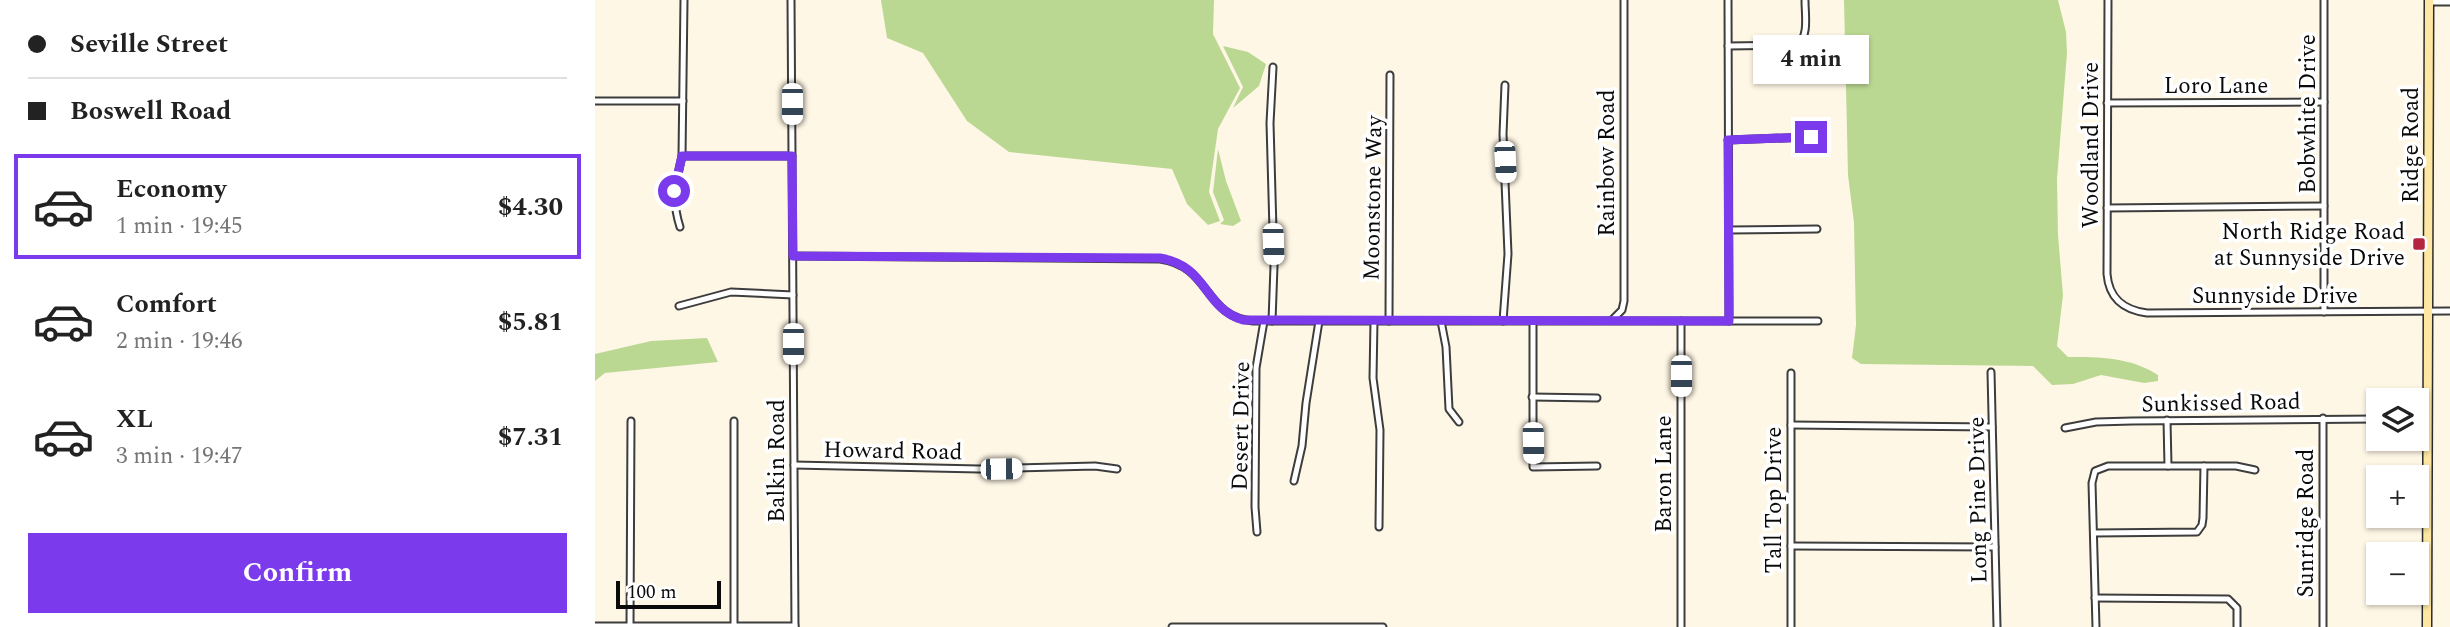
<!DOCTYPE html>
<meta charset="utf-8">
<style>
body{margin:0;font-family:Spectral,serif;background:#f6f6f6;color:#222;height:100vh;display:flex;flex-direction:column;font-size:26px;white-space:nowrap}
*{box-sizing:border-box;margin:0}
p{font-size:23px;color:#767676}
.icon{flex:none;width:38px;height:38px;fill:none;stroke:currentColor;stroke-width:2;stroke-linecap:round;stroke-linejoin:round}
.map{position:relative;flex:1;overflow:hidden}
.panel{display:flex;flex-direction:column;background:#fff;width:595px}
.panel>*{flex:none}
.guide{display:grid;align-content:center;height:154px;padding:0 28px;background:#fff}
.tools{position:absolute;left:1771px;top:388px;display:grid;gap:14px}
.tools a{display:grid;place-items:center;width:63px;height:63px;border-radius:0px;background:#fff;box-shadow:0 2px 5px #0004;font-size:35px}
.scale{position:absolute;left:21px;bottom:18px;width:105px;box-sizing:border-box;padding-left:7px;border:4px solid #0a0a0a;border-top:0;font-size:19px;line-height:24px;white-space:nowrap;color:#0a0a0a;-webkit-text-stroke:5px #fff;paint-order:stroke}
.end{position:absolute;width:32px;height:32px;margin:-16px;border:9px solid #7c3aed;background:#fff;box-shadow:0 0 0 4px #fff}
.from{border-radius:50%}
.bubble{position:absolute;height:49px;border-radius:0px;background:#fff;box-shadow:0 2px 5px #0004;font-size:23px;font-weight:700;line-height:49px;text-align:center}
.car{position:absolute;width:21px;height:42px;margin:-21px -10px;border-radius:9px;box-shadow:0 0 5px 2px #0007;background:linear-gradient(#fff 24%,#345 0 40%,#fff 0 76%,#345 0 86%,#fff 0)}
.guide b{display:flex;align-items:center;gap:24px;height:66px;font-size:26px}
.guide b+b{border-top:2px solid #e0e0e0}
.guide i{width:18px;height:18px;background:#222}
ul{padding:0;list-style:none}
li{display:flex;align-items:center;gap:21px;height:105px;margin:0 14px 10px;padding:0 14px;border:4px solid transparent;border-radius:0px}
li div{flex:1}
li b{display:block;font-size:26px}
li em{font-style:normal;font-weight:700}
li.current{border-color:#7c3aed}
li>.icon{width:63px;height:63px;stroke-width:1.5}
.action{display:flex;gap:14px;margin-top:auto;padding:14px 28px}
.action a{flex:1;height:80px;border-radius:0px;background:#7c3aed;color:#fff;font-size:28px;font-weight:700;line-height:80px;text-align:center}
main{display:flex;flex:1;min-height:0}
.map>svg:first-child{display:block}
.forest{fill:#bbd892}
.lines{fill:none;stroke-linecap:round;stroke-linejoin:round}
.street-casing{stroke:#3d3d3d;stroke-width:9}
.secondary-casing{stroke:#2c2c2c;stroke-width:11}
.street{stroke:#fff;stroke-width:5}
.secondary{stroke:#fee7a2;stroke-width:8}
.route{stroke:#7c3aed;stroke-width:9}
.poi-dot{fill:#b62540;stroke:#fff;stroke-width:2.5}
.labels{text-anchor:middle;stroke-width:7;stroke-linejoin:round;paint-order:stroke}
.street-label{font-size:23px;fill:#0a0a0a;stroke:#fff}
.poi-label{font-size:23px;fill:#0a0a0a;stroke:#fff;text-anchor:end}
</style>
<main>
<section class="panel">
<div class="guide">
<b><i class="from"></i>Seville Street</b>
<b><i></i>Boswell Road</b>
</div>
<ul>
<li class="current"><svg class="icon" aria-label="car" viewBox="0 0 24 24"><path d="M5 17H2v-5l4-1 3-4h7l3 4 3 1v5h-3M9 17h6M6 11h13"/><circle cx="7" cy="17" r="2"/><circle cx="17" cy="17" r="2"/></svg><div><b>Economy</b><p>1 min · 19:45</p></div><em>$4.30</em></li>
<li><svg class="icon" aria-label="car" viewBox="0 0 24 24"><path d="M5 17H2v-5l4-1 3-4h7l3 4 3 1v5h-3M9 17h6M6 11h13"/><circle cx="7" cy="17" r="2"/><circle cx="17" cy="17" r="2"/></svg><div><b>Comfort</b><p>2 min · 19:46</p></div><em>$5.81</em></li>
<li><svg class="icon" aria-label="car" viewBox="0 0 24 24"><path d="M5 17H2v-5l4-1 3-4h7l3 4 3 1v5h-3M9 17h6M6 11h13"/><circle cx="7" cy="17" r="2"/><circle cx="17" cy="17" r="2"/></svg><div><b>XL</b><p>3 min · 19:47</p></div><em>$7.31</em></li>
</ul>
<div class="action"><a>Confirm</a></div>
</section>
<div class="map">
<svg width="1855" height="627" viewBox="0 0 1855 627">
<rect width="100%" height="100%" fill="#fff7e6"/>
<!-- forest -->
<g class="forest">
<path d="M286,0H619L618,34L645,88L623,129L614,192L625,221L613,225L592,204L577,169L414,152L372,121L328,53L292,38Z"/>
<path d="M1249,0H1463L1471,32L1472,53L1462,179L1463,235L1468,295L1462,346L1473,357C1505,357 1535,357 1563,375V381L1549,383L1506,375L1478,384L1457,385L1438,366L1266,364L1257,358L1261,325L1259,223L1253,175Z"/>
<path d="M628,46L653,52L671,64L664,86L638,108L648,87Z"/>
<path d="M623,149L631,181L646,221L638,226L625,224L629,220L618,192Z"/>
<path d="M112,338L123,362L10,373L0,381V354L56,341Z"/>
</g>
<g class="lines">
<!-- street casing -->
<g class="street-casing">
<g id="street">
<path d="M196,0L200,627"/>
<path d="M1133,0L1134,321"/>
<path d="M1513,0L1512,274C1514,299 1529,310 1552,313L1855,311"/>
<path d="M1729,0V312"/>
<path d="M1834,2H1855"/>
<path d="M1133,46L1203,45C1214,35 1210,15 1210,1"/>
<path d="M0,101H88"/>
<path d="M1512,103L1729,102"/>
<path d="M1133,140L1216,137"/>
<path d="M87,156H197"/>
<path d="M1512,208L1729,206"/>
<path d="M85,227C76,199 81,183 87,156L89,0"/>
<path d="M1134,230L1222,229"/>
<path d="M198,256L565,259C616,266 609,317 658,321H1223"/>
<path d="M84,306L136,292L198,295"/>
<path d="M1018,319L1027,310L1029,301V0"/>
<path d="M677,321L679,266L675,123L678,67"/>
<path d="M779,321L778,378L785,430L784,527"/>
<path d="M794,321L795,75"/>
<path d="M846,321L851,347L854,409L864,422"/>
<path d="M908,321L913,254L908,134L910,85"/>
<path d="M938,321V467L1002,466"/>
<path d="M1396,372L1402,627"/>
<path d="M1196,373V627"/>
<path d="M937,397L1002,398"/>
<path d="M1572,420L1573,466"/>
<path d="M139,421V626"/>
<path d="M1196,425L1397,427"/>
<path d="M1822,427H1833"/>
<path d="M1470,428L1501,422L1537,421L1783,419"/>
<path d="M199,465L384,469L500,466L522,469"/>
<path d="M699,481L707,446L711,403L724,321"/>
<path d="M662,532L660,507L661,368L669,321"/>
<path d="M1499,533L1602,532L1607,525L1608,518L1609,466"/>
<path d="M1196,546L1400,547"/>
<path d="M1500,598L1633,599L1642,608V627"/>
<path d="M0,626H200"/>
<path d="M35,627L36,421"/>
<path d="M577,627H788"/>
<path d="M1086,627V321"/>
<path d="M1501,627L1497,483L1500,471L1513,466H1641L1660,470"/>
<path d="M1728,627V418"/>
</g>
</g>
<!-- secondary casing -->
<g class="secondary-casing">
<path id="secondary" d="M1832,627L1834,0"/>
</g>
<!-- street -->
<use href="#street" class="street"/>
<!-- secondary -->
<use href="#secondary" class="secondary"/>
</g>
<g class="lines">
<!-- route -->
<path class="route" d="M79,191L87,156H197L198,256L565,258C613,266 608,308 648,320L1134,321L1133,140L1216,137"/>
</g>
<!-- markers -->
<rect class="poi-dot" x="1817" y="237" width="14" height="14" rx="3.5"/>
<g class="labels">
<!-- street labels -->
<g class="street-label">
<text x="1621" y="93">Loro Lane</text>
<text transform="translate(1712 114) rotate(-90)" y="8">Bobwhite Drive</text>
<text transform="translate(1495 145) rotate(-90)" y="8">Woodland Drive</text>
<text transform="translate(1815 145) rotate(-90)" y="8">Ridge Road</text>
<text transform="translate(1011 163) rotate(-90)" y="8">Rainbow Road</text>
<text transform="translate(777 198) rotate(-89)" y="8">Moonstone Way</text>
<text x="1680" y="303">Sunnyside Drive</text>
<text transform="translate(1626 402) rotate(-1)" y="8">Sunkissed Road</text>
<text transform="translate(645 426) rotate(-89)" y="8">Desert Drive</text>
<text transform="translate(298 450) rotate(1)" y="8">Howard Road</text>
<text transform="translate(181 461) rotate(-90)" y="8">Balkin Road</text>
<text transform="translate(1068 474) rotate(-90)" y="8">Baron Lane</text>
<text transform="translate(1178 500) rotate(-90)" y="8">Tall Top Drive</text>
<text transform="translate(1382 500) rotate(-91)" y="8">Long Pine Drive</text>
<text transform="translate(1710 523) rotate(-90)" y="8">Sunridge Road</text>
</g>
<!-- poi labels -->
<g class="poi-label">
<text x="1810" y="239">North Ridge Road<tspan x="1810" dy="26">at Sunnyside Drive</tspan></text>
</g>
</g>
</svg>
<div class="tools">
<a><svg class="icon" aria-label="layers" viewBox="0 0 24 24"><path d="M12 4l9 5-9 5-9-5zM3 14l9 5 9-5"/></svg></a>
<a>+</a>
<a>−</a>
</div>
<div class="scale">100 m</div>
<i class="end from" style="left:79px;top:191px"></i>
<i class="end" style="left:1216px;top:137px"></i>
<div class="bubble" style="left:1158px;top:35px;width:116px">4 min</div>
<i class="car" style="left:197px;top:104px;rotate:180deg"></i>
<i class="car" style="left:910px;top:162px;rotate:177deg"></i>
<i class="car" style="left:678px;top:244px;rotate:178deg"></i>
<i class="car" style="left:198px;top:344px;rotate:180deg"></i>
<i class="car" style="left:1086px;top:376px;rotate:180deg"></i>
<i class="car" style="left:938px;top:443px;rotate:179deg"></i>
<i class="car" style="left:406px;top:469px;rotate:89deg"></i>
</div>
</main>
